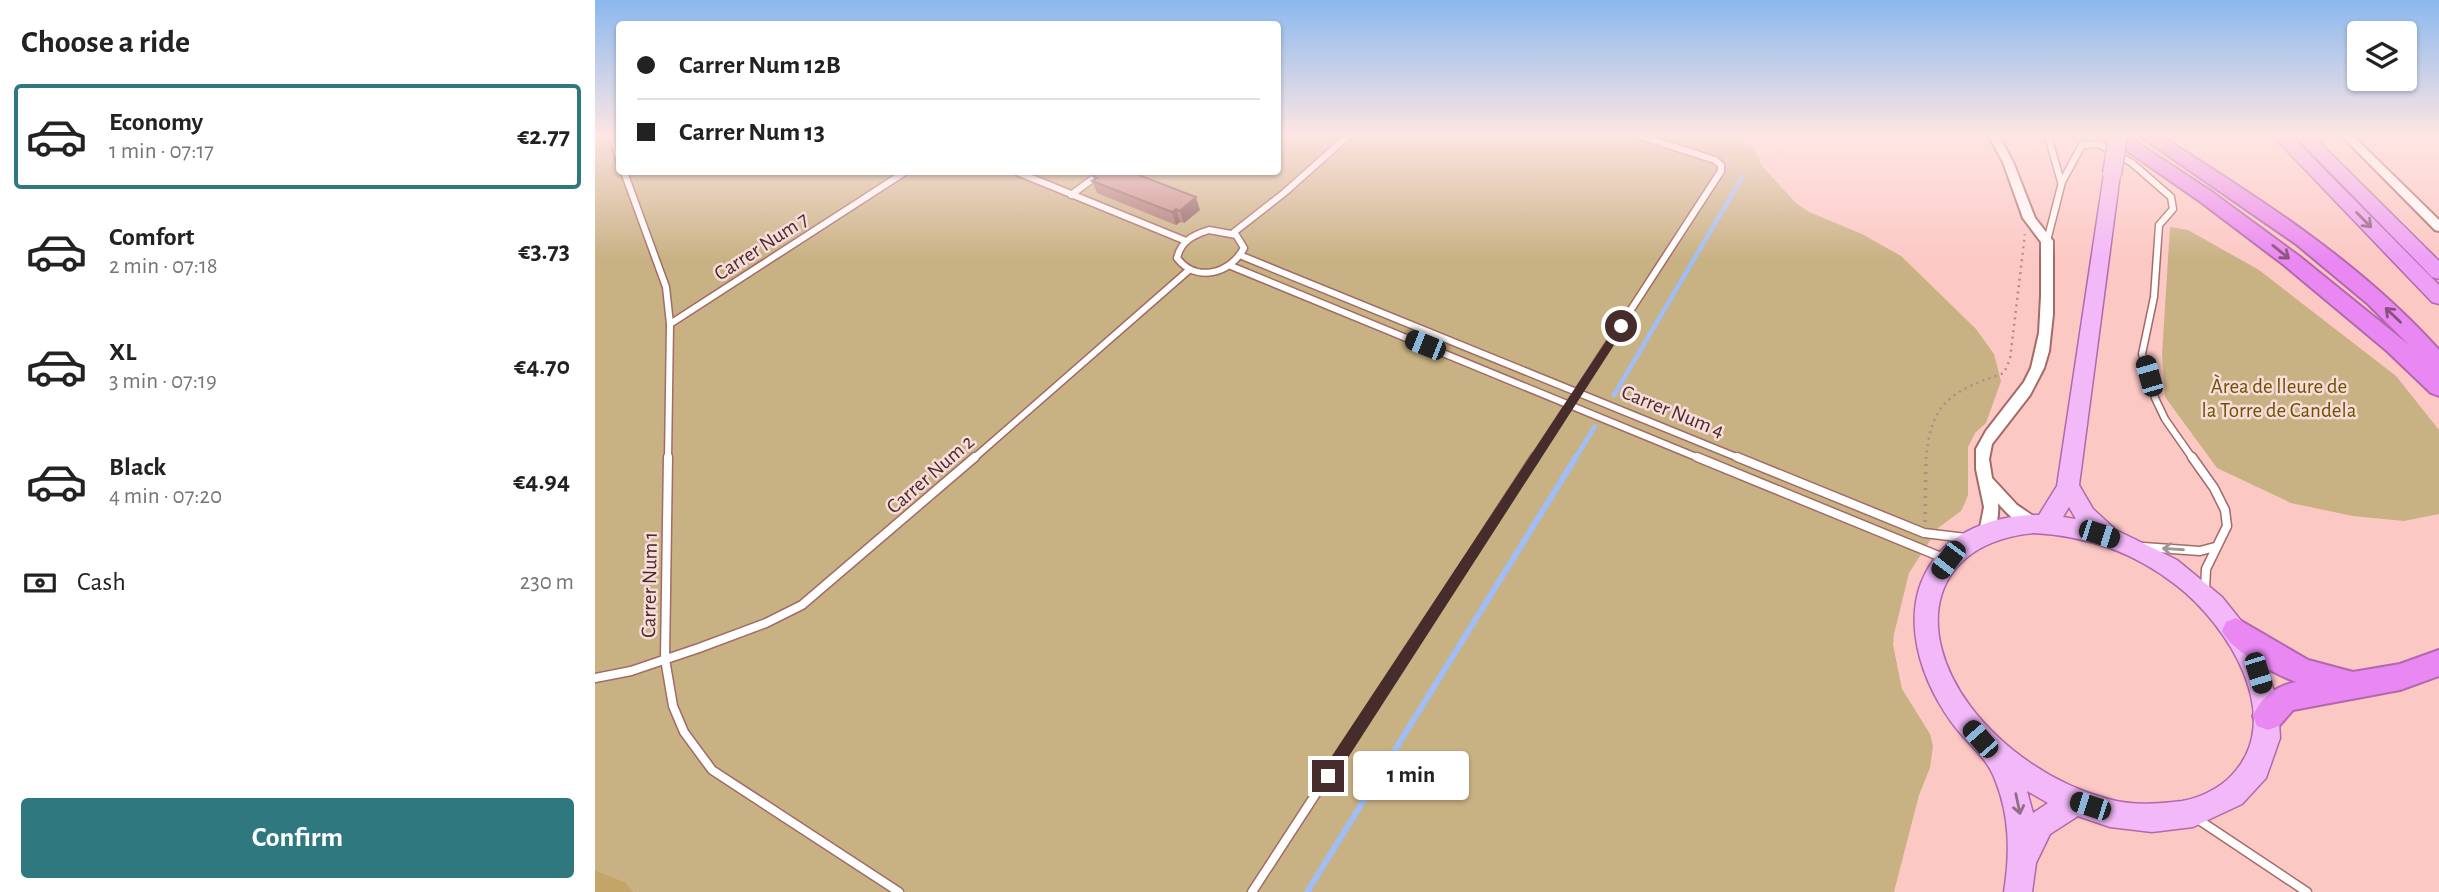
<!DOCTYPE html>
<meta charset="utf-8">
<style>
body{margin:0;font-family:"Alegreya Sans",sans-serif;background:#f2f2f2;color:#222;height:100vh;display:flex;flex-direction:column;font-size:26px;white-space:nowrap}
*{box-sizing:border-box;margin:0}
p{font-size:23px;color:#767676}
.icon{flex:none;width:38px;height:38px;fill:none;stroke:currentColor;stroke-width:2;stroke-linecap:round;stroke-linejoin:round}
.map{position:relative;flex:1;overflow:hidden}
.panel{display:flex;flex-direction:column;background:#fff;width:595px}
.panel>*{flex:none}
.hud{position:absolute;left:21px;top:21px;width:665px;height:154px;border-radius:7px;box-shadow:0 2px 5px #0004;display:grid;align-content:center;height:154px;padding:0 21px;background:#fff}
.buttons{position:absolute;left:1752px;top:21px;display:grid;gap:14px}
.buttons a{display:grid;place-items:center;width:70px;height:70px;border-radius:7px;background:#fff;box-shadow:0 2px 5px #0004;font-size:35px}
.end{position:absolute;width:32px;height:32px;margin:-16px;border:9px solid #462d2c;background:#fff;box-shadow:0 0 0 4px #fff}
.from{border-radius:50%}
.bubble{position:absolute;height:49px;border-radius:7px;background:#fff;box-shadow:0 2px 5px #0004;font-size:23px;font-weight:600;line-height:49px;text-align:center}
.car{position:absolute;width:21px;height:42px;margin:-21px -10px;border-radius:9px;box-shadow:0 0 5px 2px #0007;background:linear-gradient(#222 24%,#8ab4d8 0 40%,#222 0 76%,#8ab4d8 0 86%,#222 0)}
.hud b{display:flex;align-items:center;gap:24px;height:66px;font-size:26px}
.hud b+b{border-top:2px solid #e0e0e0}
.hud i{width:18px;height:18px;background:#222}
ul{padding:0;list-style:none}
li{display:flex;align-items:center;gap:21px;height:105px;margin:0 14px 10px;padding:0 7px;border:4px solid transparent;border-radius:7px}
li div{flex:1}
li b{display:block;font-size:26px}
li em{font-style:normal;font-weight:600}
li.on{border-color:#2f787f}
li>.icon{width:63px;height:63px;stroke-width:1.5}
h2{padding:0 21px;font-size:32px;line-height:84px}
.pay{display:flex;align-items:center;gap:18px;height:77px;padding:0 21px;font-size:26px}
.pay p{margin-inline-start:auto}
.action{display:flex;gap:14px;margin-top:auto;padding:14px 21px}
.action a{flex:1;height:80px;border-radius:7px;background:#2f787f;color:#fff;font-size:28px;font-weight:600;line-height:80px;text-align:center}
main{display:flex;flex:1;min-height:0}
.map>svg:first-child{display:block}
.green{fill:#c8b183}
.forest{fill:#c4a568}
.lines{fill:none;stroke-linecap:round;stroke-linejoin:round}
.stream-far1{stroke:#a0bdf6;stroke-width:4.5}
.stream{stroke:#a0bdf6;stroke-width:6}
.service-far1-casing{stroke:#a46a66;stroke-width:9}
.service-casing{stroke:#a46a66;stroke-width:11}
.minor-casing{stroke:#a46a66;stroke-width:4}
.primary-casing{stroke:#b168ad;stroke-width:3}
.trunk-casing{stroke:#b168ad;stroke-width:3}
.motorway-casing{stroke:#b168ad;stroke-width:4}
.path-far1{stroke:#b48b88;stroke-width:2.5;stroke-dasharray:2 4.5;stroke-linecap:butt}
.path{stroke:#b48b88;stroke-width:3.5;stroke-dasharray:2 6;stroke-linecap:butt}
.service-far1{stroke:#fff;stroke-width:6}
.service{stroke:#fff;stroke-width:8}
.minor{fill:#fff;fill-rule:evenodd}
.primary{fill:#f2b8f8;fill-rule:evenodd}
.trunk{fill:#eea0f6;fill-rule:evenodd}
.motorway{fill:#ea88f3;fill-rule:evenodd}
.primary-bridge-casing{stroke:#b168ad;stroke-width:21;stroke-linecap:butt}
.primary-bridge{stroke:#f2b8f8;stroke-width:18}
.wall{fill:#a87470}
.shaded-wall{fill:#885e5b}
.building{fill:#c38782;stroke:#885e5b;stroke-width:2}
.oneway{stroke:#895b7d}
.oneway2{stroke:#88517c}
.oneway3{stroke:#a29696}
.oneway4{stroke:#936c88}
.route{fill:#462d2c}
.labels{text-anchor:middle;stroke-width:5;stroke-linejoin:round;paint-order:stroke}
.street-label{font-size:21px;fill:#462d2c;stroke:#f7dcda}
.park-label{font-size:21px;fill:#6f5100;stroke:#f7dcda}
</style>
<main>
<section class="panel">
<h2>Choose a ride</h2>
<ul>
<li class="on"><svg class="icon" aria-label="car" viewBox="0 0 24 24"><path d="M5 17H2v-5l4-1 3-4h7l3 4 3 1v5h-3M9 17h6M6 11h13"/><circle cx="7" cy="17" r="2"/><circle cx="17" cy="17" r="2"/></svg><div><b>Economy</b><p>1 min · 07:17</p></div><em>€2.77</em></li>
<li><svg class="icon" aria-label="car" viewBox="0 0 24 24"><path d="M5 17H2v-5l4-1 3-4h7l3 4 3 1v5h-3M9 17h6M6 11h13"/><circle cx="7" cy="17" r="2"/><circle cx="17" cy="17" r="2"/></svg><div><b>Comfort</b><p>2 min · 07:18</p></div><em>€3.73</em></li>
<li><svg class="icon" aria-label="car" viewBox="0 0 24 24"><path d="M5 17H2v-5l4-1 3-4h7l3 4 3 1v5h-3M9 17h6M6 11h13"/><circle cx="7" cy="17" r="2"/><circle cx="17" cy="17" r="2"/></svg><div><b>XL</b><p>3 min · 07:19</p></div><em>€4.70</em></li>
<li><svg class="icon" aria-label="car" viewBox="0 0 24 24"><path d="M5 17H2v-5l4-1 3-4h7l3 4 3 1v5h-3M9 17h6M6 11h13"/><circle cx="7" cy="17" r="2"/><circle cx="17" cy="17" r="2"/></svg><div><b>Black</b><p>4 min · 07:20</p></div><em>€4.94</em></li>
</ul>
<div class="pay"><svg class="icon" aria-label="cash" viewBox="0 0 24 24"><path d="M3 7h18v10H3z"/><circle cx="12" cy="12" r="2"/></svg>Cash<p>230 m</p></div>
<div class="action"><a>Confirm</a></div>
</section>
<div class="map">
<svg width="1844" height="892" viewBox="0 0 1844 892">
<rect width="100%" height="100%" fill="#fcc8c4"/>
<!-- green -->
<g class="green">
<path d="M0,136H24V172H682L683,136H1130L1158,147L1167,166L1201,203L1214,212L1267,234L1306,256L1381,329L1399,354L1406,381L1391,423L1380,433L1373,447V495L1370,503L1366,511L1343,528L1314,573L1299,634L1298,645L1307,689L1335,734L1338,746L1335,768L1324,795L1299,892H39L30,882L0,870Z"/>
<path d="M1575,227L1593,230L1664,270L1801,376L1844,430V514L1809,521L1758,516L1696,503L1622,468L1570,397L1567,355Z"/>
</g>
<!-- forest -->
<path class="forest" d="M0,870L30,882L39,892H0Z"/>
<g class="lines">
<!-- stream-far1 -->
<g class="stream-far1">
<path d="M1019,395L1148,176"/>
<path d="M980,459L1000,426"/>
</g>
<!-- stream -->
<path class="stream" d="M712,892L981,457"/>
<!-- service-far1 casing -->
<g class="service-far1-casing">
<g id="service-far1">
<path d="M18,136L24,159"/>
<path d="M1453,136L1466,182"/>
<path d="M29,172L71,287L75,324L73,459"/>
<path d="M422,172L591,241"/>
<path d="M476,195L507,172"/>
<path d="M614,230L641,235L649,248C635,274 601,283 582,258C586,241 598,235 614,230Z"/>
<path d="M638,233L689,193L753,136"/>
<path d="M1452,241L1467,182L1487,145L1504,144L1537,163L1576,197L1578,209L1564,225L1559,297L1547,354L1560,398L1570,419L1598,459"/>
<path d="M647,256L1146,459"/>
<path d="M636,266L1106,459"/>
<path d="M75,324L310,172"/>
<path d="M378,459L594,270"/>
<path d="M939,459L1126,171V165L1120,160L1045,136"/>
</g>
</g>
<!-- service casing -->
<g class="service-casing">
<g id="service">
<path d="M73,457L70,659L78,706L89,732L117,770L304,892"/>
<path d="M1102,457L1351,559"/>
<path d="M1142,457L1329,533L1371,538"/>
<path d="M1597,457L1619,488L1630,510L1632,526L1611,569L1610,591"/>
<path d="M1548,547L1605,551L1620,547"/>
<path d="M0,678L36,671L104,648L171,623L207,605L380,457"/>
<path d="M1601,818L1712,892"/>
<path d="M657,892L940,457"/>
</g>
</g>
<!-- minor casing -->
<g class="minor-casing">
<g id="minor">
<path d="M1394,136H1404L1418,162L1440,218L1458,241V314L1454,351L1449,368L1435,395L1397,444L1394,459L1397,478L1422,505L1444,520L1446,524L1444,528C1429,532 1412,514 1403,503C1404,514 1402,527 1396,537L1391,539L1386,537L1384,533L1389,507L1381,469V449L1391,431L1429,382L1436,368L1444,333L1446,296V242L1428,218L1408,162Z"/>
<path d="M1747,136H1758L1844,220V231L1840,230Z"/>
</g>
</g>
<!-- primary casing -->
<g class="primary-casing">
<path id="primary" d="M1517,169L1525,174L1484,485L1498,509L1521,530L1582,560L1627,597L1651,627L1672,669L1683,704L1685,738L1671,778L1647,804L1598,827L1557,832L1515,827L1483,816L1455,834L1441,863L1437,892H1409C1415,854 1415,818 1401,782C1392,756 1372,744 1357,723C1321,673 1300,601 1346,551C1369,526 1411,514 1444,515L1462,486L1509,174ZM1474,507L1481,519L1468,517ZM1439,533C1492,536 1539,552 1581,585C1632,624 1692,717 1637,775C1625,788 1605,798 1587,801C1562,804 1538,806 1513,799C1460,785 1408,750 1375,706C1318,629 1335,543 1439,533ZM1432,791L1453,803L1438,813Z"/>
</g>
<!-- trunk casing -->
<g class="trunk-casing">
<g id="trunk">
<path d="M1678,136H1696L1844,285V304L1837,302Z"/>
<path d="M1700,136H1718L1844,261V279L1837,277Z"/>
</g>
</g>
<!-- motorway casing -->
<g class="motorway-casing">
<g id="motorway">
<path d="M1511,136H1532L1617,192L1704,256L1814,345L1773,304L1701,244L1545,136H1566C1665,199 1765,262 1844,350V396L1836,393L1792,351L1689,265L1603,200Z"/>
<path d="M1641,618L1713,660L1758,672L1805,664L1844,650V676L1805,690L1698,710L1684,726L1673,730L1662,726L1658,716C1667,696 1681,686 1701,682C1680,674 1637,652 1627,631L1631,622Z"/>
</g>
</g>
<!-- path-far1 -->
<path class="path-far1" d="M1331,459C1336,400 1358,391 1409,373L1415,359L1430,234"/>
<!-- path -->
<path class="path" d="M1330,522L1331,457"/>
<!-- service-far1 -->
<use href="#service-far1" class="service-far1"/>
<!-- service -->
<use href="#service" class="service"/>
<!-- minor -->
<use href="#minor" class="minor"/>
<!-- primary -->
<use href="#primary" class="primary"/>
<!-- trunk -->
<use href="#trunk" class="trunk"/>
<!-- motorway -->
<use href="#motorway" class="motorway"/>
<!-- primary-bridge casing -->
<g class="primary-bridge-casing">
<path id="primary-bridge" d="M1517,174L1523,136"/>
</g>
<!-- primary-bridge -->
<use href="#primary-bridge" class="primary-bridge"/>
</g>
<!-- wall -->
<path class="wall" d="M498,176L605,210L589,223L585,222L581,225L502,193L497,181L499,179Z"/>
<!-- shaded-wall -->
<g class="shaded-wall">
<path d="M601,197L605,210L589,223L585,211Z"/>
<path d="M581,209L585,222L581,225L577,212Z"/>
</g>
<!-- building -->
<path class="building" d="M504,172H536L601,197L585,211L581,209L577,212L497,181L502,178L498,176Z"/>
<!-- one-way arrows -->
<defs><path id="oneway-shaft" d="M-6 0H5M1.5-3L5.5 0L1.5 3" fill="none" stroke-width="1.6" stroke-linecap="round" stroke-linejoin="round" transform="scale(1.75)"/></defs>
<use class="oneway" href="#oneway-shaft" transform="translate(1769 220) rotate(45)"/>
<g class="oneway2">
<use href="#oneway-shaft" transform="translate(1686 252) rotate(39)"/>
<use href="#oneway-shaft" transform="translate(1798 315) rotate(-136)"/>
</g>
<use class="oneway3" href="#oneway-shaft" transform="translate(1578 549) rotate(-176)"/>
<use class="oneway4" href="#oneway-shaft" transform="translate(1423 804) rotate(78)"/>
<!-- sky -->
<linearGradient id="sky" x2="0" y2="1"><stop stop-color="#8bb8ee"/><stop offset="0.52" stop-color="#fee6e4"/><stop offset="1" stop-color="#fee6e4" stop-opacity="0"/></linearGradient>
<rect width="1844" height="260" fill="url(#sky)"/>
<!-- route -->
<path class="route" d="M1026,322L1030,323V328L738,781H727L725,776L727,771L1023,323Z"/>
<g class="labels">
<!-- street labels -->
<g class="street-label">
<text transform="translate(166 246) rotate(-33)" y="7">Carrer Num 7</text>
<text transform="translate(1078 411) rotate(22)" y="7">Carrer Num 4</text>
<text transform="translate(335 474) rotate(-41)" y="7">Carrer Num 2</text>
<text transform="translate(54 585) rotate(-89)" y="7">Carrer Num 1</text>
</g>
<!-- park labels -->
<g class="park-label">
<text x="1684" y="393">Àrea de lleure de<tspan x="1684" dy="24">la Torre de Candela</tspan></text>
</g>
</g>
</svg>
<div class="buttons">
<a><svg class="icon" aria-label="layers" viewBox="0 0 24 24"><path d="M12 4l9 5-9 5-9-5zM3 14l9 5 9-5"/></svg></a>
</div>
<i class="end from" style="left:1026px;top:326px"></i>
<i class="end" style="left:733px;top:776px"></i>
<div class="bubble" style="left:758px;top:751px;width:116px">1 min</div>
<i class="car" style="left:830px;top:345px;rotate:292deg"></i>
<i class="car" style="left:1554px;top:376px;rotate:344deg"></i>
<i class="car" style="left:1504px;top:534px;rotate:108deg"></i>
<i class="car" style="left:1353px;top:560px;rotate:217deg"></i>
<i class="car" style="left:1663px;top:673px;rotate:163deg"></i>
<i class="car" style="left:1385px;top:739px;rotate:319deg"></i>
<i class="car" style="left:1495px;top:806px;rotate:288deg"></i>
<div class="hud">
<b><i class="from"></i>Carrer Num 12B</b>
<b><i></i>Carrer Num 13</b>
</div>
</div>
</main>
